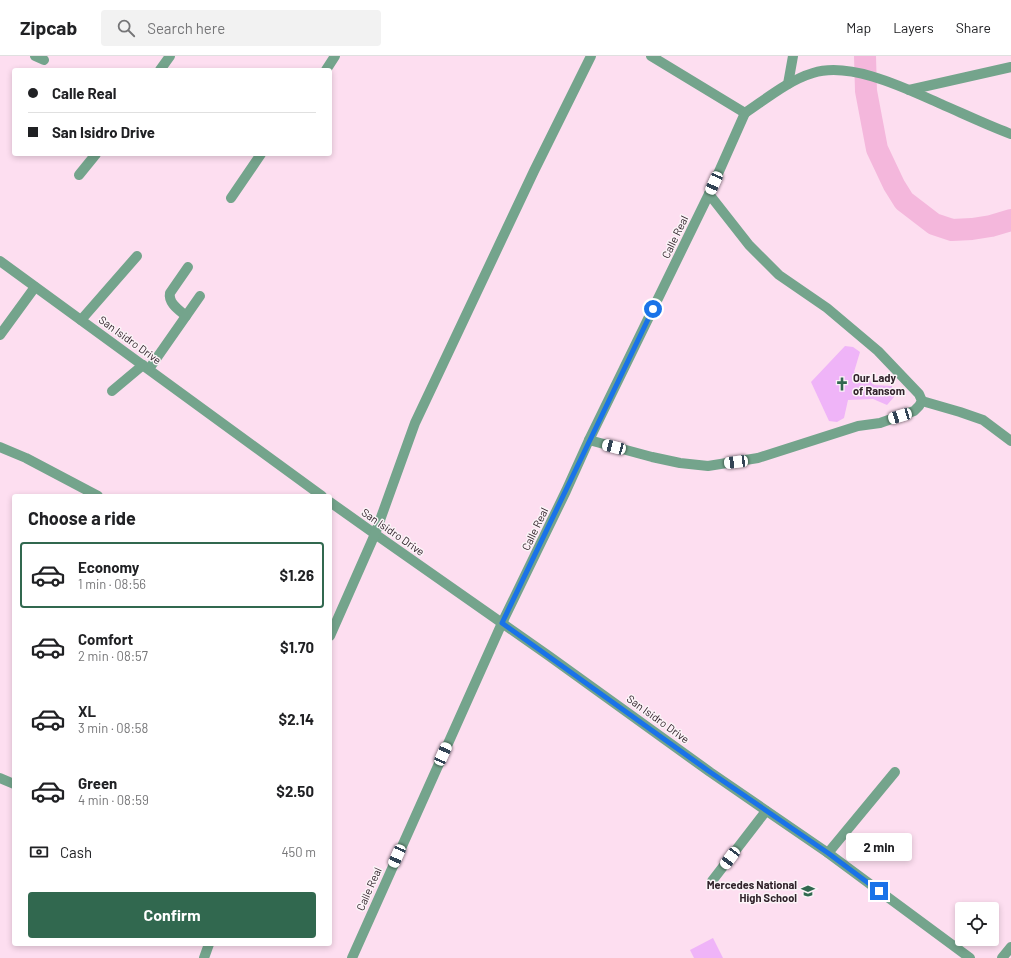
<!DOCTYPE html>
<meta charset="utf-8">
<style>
body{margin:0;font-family:Barlow,sans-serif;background:#f2f2f2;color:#202124;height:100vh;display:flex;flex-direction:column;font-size:15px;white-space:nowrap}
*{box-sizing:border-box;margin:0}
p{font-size:13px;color:#757577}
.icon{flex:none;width:22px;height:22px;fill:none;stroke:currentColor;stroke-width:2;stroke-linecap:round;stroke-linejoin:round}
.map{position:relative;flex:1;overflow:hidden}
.sheet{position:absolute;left:12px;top:438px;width:320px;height:452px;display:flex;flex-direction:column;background:#fff;border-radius:4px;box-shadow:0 2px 6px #0003}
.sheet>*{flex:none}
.banner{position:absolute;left:12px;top:12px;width:320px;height:88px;border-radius:4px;box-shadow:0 2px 6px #0003;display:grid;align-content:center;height:88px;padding:0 16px;background:#fff}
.buttons{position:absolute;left:955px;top:846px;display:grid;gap:8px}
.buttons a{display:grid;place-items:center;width:44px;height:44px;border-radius:4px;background:#fff;box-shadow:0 2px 6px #0003;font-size:20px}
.end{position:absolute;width:18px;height:18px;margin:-9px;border:5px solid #1a73e8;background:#fff;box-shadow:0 0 0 2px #fff}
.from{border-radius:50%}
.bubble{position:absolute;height:28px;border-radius:4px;background:#fff;box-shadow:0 2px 6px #0003;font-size:13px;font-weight:700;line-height:28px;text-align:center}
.car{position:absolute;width:12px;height:24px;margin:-12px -6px;border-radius:5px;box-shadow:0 0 3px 1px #0007;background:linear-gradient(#fff 24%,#345 0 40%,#fff 0 76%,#345 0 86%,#fff 0)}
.banner b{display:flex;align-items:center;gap:14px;height:38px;font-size:15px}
.banner b+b{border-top:1px solid #e0e0e0}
.banner i{width:10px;height:10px;background:#202124}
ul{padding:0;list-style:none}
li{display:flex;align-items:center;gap:12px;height:66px;margin:0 8px 6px;padding:0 8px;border:2px solid transparent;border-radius:4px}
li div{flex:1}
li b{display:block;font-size:15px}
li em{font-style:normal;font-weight:700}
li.current{border-color:#31684f}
li>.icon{width:36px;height:36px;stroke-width:1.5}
h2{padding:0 16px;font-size:18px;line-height:48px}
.pay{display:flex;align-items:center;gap:10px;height:44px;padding:0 16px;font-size:15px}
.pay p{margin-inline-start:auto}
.button{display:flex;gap:8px;margin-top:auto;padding:8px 16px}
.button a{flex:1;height:46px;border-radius:4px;background:#31684f;color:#fff;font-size:16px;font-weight:700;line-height:46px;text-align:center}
header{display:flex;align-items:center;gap:24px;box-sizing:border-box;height:56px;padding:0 20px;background:#fff;border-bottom:1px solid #e0e0e0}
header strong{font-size:19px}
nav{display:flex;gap:22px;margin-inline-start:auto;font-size:14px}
.search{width:280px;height:36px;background:#f2f2f2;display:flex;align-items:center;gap:10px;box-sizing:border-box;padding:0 14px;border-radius:4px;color:#757577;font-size:15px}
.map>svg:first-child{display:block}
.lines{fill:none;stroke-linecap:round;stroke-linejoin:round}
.river{stroke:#f4b7dc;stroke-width:22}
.building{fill:#efb4f8}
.minor{stroke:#74a48c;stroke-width:10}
.route{stroke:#1a73e8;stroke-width:5}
.labels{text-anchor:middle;stroke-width:3;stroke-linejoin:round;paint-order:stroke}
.street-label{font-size:11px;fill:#30222a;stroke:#fbf3f7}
.poi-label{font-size:11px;font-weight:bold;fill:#30222a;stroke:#fbf3f7;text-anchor:start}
</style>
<header>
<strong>Zipcab</strong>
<div class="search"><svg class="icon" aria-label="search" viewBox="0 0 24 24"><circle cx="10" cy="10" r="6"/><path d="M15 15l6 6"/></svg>Search here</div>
<nav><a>Map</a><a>Layers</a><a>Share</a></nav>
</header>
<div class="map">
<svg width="1011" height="902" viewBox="0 0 1011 902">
<rect width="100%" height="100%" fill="#fddef0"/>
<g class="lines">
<!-- river -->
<path class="river" d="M865,0L866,35L877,93L894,129L904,145L934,168L952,174L972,173L991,170L1011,164"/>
</g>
<!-- building -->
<g class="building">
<path d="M845,290L853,291L860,296L854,316L870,325L874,329L892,330L894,341L887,349L873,343L848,344L844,362L837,366L829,365L811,326Z"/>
<path d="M713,882L723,902H694L690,894Z"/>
</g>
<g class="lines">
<!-- minor -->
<g class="minor">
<path d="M35,0L44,4"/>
<path d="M651,0L745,57"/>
<path d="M160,14L170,0"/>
<path d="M326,14L335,0"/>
<path d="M788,28L793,0"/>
<path d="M909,34L1011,11"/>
<path d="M745,57C766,43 789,24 813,17C851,5 907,33 941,48C964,58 987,69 1011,78"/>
<path d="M79,119L96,98"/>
<path d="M231,142L261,98"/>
<path d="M0,205L322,440"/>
<path d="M186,260C179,254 168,247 170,237L188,211"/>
<path d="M81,264L137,200"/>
<path d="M0,279L35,231"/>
<path d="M149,313L200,240"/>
<path d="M112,335L143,309"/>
<path d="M922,345L960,356L983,364L1011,385"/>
<path d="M589,384L652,401L680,407L708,410L758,402L858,370L880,367L914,355L919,350L922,345L919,338L878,295L827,252L779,219L749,189L709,138"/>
<path d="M0,391L26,402L98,440"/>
<path d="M330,446L375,478L549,600L710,716L828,797L970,902"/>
<path d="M330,580L375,478L415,367L534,115L591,0"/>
<path d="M0,722L14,728"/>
<path d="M828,797L895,716"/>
<path d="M712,825L766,755"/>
<path d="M204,902L209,888"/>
<path d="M352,902L502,567L566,435L589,384L709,138L745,57"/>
<path d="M1002,902L1011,891"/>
</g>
</g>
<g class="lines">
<!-- route -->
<path class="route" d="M653,253C602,357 553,463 502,567L710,716L828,797L879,835"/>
</g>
<!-- icons -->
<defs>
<g id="church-bare" transform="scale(1.08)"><path d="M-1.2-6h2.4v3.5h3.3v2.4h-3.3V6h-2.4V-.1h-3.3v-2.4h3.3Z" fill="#31684f" stroke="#fbf3f7" stroke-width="2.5" paint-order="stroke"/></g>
<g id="school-bare" transform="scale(1.08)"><path d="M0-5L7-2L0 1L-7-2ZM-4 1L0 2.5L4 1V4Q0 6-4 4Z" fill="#31684f" stroke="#fbf3f7" stroke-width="2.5" paint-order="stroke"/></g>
</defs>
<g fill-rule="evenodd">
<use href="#church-bare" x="842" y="328"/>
<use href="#school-bare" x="808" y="835"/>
</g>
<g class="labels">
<!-- street labels -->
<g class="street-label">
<text transform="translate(675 181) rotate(-64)" y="4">Calle Real</text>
<text transform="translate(130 284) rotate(36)" y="4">San Isidro Drive</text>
<text transform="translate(535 473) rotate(-64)" y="4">Calle Real</text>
<text transform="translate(393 476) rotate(35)" y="4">San Isidro Drive</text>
<text transform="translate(658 663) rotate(36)" y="4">San Isidro Drive</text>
<text transform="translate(369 833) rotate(-66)" y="4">Calle Real</text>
</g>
<!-- poi labels -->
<g class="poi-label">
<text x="853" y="326">Our Lady<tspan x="853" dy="13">of Ransom</tspan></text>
<text x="797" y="833" text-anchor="end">Mercedes National<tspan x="797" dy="13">High School</tspan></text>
</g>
</g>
</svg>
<div class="buttons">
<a><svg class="icon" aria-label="locate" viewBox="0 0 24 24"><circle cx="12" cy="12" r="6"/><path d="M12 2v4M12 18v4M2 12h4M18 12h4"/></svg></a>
</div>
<i class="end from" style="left:653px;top:253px"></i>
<i class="end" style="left:879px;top:835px"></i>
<div class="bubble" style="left:846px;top:777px;width:66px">2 min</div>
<i class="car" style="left:714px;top:127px;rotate:204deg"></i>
<i class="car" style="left:900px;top:360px;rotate:253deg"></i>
<i class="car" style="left:614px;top:391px;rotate:285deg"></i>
<i class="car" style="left:736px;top:406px;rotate:263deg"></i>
<i class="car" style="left:443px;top:698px;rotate:24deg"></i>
<i class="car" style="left:397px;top:800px;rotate:204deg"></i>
<i class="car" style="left:730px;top:802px;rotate:217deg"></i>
<div class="banner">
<b><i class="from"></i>Calle Real</b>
<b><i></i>San Isidro Drive</b>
</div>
<section class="sheet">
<h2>Choose a ride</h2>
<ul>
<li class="current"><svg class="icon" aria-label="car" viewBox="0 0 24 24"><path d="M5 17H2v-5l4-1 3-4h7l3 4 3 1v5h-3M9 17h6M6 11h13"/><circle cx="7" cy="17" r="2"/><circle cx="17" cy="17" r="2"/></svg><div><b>Economy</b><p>1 min · 08:56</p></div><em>$1.26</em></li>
<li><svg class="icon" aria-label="car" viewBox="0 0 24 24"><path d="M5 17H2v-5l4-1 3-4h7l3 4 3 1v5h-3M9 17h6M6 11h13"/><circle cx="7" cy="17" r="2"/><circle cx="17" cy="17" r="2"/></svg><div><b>Comfort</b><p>2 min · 08:57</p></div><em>$1.70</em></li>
<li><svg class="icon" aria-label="car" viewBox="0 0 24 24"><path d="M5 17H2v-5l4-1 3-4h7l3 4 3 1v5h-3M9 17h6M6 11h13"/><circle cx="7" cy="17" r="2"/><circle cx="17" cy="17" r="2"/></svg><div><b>XL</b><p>3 min · 08:58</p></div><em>$2.14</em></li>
<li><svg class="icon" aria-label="car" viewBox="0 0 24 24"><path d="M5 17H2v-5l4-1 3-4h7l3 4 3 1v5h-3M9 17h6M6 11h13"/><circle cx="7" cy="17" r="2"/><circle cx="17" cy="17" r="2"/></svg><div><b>Green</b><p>4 min · 08:59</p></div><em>$2.50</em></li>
</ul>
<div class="pay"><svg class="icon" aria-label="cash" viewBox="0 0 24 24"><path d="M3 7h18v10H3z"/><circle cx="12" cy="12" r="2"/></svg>Cash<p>450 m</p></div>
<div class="button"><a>Confirm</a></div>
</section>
</div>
